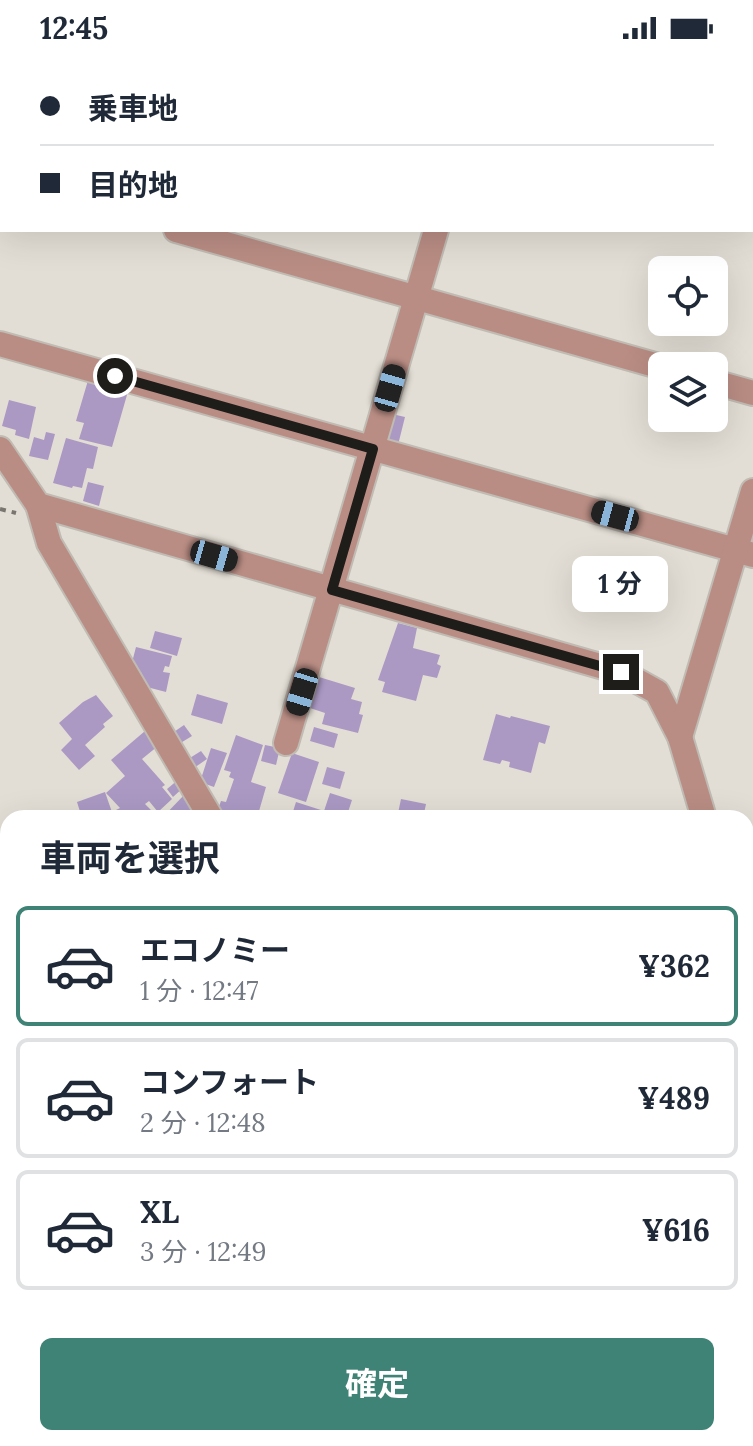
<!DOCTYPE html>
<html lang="ja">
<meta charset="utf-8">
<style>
body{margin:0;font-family:Lora,"Noto Sans JP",serif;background:#f6f6f7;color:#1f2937;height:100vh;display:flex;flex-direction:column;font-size:30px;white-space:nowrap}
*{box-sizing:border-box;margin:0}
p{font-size:26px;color:#747a83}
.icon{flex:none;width:44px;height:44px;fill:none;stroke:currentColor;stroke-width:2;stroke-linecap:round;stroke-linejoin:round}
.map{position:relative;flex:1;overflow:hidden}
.details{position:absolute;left:0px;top:754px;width:754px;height:636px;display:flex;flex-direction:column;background:#fff;border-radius:24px 24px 0 0;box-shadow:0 8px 32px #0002}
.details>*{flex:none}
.hud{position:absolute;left:0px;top:0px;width:754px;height:176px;box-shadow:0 8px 32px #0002;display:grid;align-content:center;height:176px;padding:0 40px;background:#fff}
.controls{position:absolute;left:648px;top:200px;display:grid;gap:16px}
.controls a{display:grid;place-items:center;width:80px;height:80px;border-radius:12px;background:#fff;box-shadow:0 8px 32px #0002;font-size:40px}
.end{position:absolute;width:36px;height:36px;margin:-18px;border:10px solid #1e1d1a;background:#fff;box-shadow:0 0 0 4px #fff}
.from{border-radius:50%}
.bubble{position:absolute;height:56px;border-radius:12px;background:#fff;box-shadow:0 8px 32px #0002;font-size:26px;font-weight:700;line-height:56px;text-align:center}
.car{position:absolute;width:24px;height:48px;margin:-24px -12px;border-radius:10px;box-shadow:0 0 6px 2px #0007;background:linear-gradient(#222 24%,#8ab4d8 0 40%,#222 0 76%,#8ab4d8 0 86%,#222 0)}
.hud b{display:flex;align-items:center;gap:28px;height:76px;font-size:30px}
.hud b+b{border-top:2px solid #e0e1e3}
.hud i{width:20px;height:20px;background:#1f2937}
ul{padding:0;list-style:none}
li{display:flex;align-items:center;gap:24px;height:120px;margin:0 16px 12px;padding:0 24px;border:4px solid #e0e1e3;border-radius:12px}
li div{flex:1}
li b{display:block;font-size:30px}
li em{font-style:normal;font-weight:700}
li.active{border-color:#3f8376}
li>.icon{width:72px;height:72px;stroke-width:1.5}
h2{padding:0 40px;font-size:36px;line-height:96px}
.primary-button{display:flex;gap:16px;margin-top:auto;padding:16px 40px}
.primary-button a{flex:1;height:92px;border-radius:12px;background:#3f8376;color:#fff;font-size:32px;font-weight:700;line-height:92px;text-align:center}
.status{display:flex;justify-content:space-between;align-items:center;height:56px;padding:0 40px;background:#fff;direction:ltr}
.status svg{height:22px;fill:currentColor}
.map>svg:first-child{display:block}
.building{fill:#ab99c4}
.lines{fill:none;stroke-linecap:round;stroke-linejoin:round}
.street-casing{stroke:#c0bbb3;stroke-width:28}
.secondary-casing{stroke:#c0bbb3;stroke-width:28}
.path{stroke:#797670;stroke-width:4;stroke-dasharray:6 6;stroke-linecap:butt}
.street{stroke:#b98d84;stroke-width:24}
.secondary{stroke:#a46459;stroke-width:24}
.route{stroke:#1e1d1a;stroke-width:10}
</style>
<div class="status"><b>12:45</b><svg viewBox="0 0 49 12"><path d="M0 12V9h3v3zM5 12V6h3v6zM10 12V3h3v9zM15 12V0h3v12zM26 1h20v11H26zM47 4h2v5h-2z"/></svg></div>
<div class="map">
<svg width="753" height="1390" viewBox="0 0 753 1390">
<rect width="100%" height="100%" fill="#e3ded5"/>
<!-- building -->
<g class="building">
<path d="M89,321L129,332L112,391L79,383L84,367L76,365Z"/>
<path d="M9,344L36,351L29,383L15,379L16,374L2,370Z"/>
<path d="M392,358L405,361L398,389L384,385Z"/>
<path d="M46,376L55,378L48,404L29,400L34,381L44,384Z"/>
<path d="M66,382L98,391L93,413L87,412L82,432L73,430L72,432L53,427Z"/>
<path d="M88,426L104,430L99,450L83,445Z"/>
<path d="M398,567L417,572L413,592L440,599L437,608L441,610L437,622L423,619L416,645L382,636L385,626L378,624Z"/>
<path d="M155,575L182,582L177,600L150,592Z"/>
<path d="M136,591L172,600L169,611L165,610L163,616L170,617L166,636L139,629L142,617L130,614Z"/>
<path d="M319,621L355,632L351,643L362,646L359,658L363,659L358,677L322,668L325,657L310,652Z"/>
<path d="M197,638L228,647L222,668L191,659Z"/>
<path d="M96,639L113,660L103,668L105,671L85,689L95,700L79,714L61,694L72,683L59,667L83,646Z"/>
<path d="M496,658L510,662L511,660L550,670L545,688L539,686L531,717L509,711L510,706L502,704L500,708L483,704Z"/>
<path d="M184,669L192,680L174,691L168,680Z"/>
<path d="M314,671L338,678L334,692L310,685Z"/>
<path d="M145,675L158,690L142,703L165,729L162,731L172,743L158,756L149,745L145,748L157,760L155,762H123L116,754L120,752L106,737L125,720L111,704Z"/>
<path d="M236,679L263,689L251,726L266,731L257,762H226L222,761L223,758L217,756L221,745L226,746L234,723L229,721L231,716L224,714Z"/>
<path d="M265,689L280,692L276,709L261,705Z"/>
<path d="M211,692L227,697L214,731L200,726Z"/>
<path d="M201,695L207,703L191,714L185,705Z"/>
<path d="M292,697L319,706L306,746L278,737Z"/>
<path d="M327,711L345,716L340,733L322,728Z"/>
<path d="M179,723L184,731L173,741L167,733Z"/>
<path d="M105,736L114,762H82L77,746Z"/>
<path d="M330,737L352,744L346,762H291L296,746L324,755Z"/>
<path d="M185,738L200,762H162Z"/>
<path d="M401,743L426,748L423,762H397Z"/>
<path d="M753,835V857L747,859L746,837Z"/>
<path d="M753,1026V1050L746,1048Z"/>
<path d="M750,1080L753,1081V1101L746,1098V1091Z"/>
</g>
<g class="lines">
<!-- street casing -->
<g class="street-casing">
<g id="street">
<path d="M712,0L719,2"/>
<path d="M485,2L486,0"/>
<path d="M752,11L753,12"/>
<path d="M0,125H2"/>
<path d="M176,174L662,311"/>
<path d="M0,288L753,499"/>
<path d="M714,326L753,337"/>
<path d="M0,393L38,449L621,616L657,636L680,681L704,762"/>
<path d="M38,449L49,487L211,762"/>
<path d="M680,681L753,435"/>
<path d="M286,687L436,174"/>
<path d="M746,889L753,891"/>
<path d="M746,1183L753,1186"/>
<path d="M70,1390L75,1382"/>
</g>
</g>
<!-- secondary casing -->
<g class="secondary-casing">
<g id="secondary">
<path d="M746,901L753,924"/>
<path d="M746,1248L753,1230"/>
<path d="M712,1382V1390"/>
</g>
</g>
<!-- path -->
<g class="path">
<path d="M0,453L16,457"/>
<path d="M0,824L8,849"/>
<path d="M0,1033L8,1007"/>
<path d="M746,1350L753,1352"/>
<path d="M0,1367L8,1376"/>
<path d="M13,1382L20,1390"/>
</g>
<!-- street -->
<use href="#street" class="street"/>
<!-- secondary -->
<use href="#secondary" class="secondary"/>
</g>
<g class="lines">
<!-- route -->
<path class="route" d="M115,320L373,393L332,534L621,616"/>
</g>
</svg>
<div class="controls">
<a><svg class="icon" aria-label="locate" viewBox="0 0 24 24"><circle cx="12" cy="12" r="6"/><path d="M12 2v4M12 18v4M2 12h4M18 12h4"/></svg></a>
<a><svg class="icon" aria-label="layers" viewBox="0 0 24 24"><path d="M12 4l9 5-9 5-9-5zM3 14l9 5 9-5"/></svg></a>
</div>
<i class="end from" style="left:115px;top:320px"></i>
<i class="end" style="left:621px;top:616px"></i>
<div class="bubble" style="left:572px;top:500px;width:96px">1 分</div>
<i class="car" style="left:390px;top:332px;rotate:16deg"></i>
<i class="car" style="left:615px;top:460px;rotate:285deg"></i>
<i class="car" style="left:214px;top:500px;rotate:106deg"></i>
<i class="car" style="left:302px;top:636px;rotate:197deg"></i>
<div class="hud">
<b><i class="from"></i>乗車地</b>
<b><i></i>目的地</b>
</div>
<section class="details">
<h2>車両を選択</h2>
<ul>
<li class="active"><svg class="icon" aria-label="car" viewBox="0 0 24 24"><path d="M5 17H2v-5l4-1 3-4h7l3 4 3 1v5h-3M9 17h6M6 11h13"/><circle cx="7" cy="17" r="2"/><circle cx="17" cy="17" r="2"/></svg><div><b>エコノミー</b><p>1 分 · 12:47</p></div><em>¥362</em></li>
<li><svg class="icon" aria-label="car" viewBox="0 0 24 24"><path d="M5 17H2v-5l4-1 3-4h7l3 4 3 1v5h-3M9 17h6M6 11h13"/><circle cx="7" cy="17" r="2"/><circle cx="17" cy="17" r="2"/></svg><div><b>コンフォート</b><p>2 分 · 12:48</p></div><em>¥489</em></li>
<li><svg class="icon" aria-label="car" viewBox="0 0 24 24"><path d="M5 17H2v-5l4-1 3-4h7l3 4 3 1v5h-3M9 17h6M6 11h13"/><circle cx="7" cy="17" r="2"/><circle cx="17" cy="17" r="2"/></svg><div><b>XL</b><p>3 分 · 12:49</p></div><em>¥616</em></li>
</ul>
<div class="primary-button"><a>確定</a></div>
</section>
</div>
